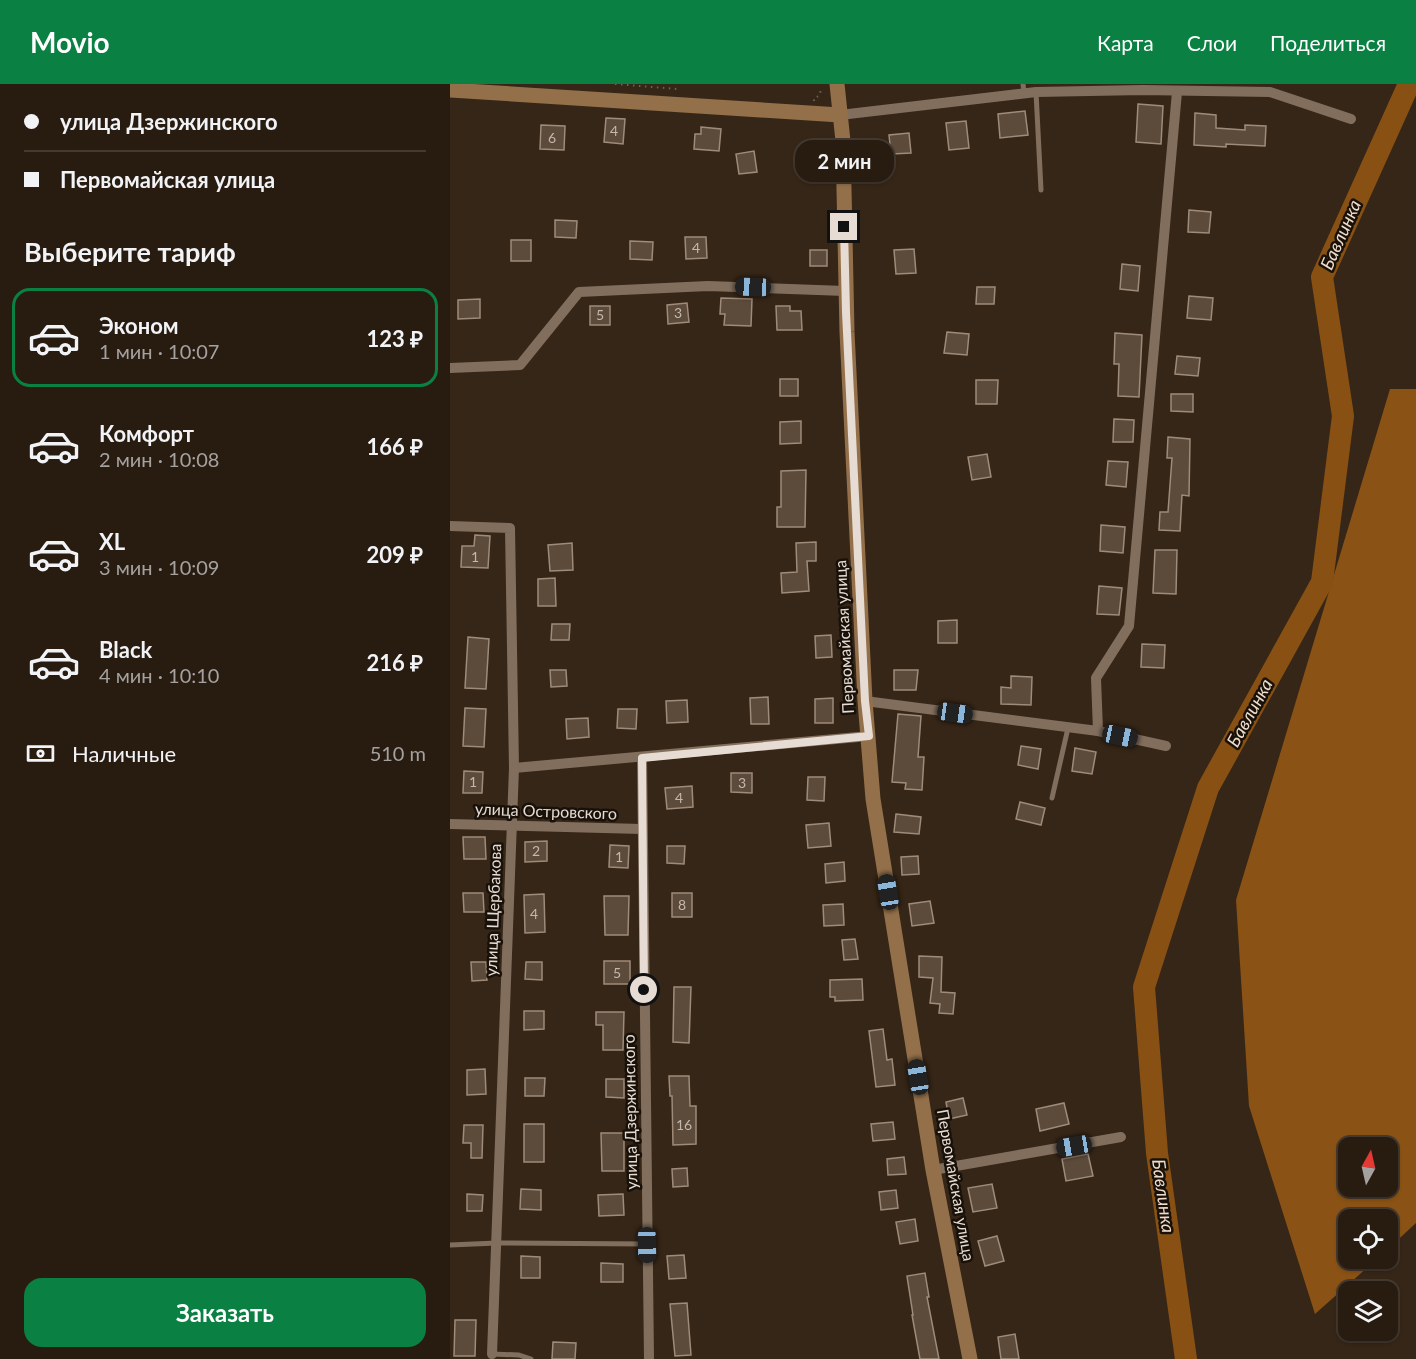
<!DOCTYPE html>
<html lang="ru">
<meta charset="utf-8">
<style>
body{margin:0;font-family:Lato,sans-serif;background:#34291f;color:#f1f3f6;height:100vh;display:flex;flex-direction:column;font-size:22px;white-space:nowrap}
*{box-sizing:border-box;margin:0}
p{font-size:20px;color:#a5a19f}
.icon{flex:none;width:33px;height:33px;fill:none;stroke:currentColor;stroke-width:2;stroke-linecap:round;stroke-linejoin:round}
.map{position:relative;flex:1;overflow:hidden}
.details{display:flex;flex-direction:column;background:#281c11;width:450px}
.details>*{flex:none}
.top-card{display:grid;align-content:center;height:132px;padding:0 24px;background:#281c11}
.needle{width:39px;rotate:8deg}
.fabs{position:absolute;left:888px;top:1053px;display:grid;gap:12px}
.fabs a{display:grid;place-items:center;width:60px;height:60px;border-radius:12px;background:#281c11;box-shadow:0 2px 4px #0004,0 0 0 2px #443a31;font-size:30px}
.end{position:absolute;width:27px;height:27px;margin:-14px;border:8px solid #e7dcd3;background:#111;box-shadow:0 0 0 3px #111}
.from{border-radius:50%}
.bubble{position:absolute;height:42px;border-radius:18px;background:#281c11;box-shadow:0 2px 4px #0004,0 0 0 2px #443a31;font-size:20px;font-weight:700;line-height:42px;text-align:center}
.car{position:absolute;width:18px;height:36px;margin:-18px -9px;border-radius:8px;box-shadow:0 0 4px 2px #0007;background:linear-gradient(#222 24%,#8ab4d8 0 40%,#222 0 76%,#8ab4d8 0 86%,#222 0)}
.top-card b{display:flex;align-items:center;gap:21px;height:57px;font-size:22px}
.top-card b+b{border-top:2px solid #443a31}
.top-card i{width:15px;height:15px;background:#f1f3f6}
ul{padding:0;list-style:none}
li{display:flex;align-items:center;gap:18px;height:99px;margin:0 12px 9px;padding:0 12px;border:3px solid transparent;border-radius:18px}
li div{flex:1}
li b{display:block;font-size:22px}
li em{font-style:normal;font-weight:700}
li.on{border-color:#0b8043}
li>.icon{width:54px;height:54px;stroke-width:1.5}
h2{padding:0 24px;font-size:27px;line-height:72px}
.pay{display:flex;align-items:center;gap:15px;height:66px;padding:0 24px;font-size:22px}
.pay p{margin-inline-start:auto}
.button{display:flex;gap:12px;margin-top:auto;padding:12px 24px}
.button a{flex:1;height:69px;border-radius:18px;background:#0b8043;color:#fff;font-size:24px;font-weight:700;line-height:69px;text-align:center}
header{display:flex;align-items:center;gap:36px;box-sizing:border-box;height:84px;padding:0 30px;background:#0b8043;color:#fff}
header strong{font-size:28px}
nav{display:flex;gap:33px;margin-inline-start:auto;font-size:21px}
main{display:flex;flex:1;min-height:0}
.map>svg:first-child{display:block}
.forest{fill:#8a5214;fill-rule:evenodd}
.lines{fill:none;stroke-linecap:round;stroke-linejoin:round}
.river{stroke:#885113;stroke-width:22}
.building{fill:#5c4a3a;stroke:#9f8b79;stroke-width:1.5}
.path{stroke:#6f6154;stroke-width:2;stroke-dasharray:1.5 4.5;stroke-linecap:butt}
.lane{stroke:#826e5d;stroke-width:5}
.street{stroke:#826e5d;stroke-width:10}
.secondary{stroke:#94704a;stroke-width:15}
.route{stroke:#e7dcd3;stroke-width:8}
.labels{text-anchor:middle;stroke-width:5;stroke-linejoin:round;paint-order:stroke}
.number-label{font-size:14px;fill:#c4b8ad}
.street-label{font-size:16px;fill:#e7dcd3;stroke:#18110a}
.water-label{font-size:18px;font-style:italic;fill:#f0dccb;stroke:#18110a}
</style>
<header>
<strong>Movio</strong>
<nav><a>Карта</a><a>Слои</a><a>Поделиться</a></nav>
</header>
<main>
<section class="details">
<div class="top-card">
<b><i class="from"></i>улица Дзержинского</b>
<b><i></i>Первомайская улица</b>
</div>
<h2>Выберите тариф</h2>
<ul>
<li class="on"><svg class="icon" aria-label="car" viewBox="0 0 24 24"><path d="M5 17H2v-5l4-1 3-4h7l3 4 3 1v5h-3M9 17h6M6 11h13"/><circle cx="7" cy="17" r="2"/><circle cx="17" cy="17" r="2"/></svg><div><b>Эконом</b><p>1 мин · 10:07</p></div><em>123 ₽</em></li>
<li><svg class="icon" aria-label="car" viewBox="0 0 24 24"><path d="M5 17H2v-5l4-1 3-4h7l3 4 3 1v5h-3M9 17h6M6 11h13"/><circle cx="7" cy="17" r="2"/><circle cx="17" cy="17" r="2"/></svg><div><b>Комфорт</b><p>2 мин · 10:08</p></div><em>166 ₽</em></li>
<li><svg class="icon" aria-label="car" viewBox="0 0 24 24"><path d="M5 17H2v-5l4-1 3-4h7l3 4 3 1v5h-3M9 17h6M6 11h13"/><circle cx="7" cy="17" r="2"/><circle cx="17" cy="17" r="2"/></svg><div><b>XL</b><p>3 мин · 10:09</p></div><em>209 ₽</em></li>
<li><svg class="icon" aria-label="car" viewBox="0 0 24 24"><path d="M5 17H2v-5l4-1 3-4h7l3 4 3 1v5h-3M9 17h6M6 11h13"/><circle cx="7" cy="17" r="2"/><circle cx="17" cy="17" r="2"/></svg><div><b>Black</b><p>4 мин · 10:10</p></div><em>216 ₽</em></li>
</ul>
<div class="pay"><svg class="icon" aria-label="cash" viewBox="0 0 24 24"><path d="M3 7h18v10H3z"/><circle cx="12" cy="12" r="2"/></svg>Наличные<p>510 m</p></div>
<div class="button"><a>Заказать</a></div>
</section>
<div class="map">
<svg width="966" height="1275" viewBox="0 0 966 1275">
<rect width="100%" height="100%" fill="#362617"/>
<!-- forest -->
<path class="forest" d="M940,305H966V1139L938,1165V1136H898V1174L927,1175L865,1230L799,1022L786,816ZM898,1064H938V1102H898Z"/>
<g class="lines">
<!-- river -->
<path class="river" d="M736,1275L707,1069L694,903L758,704L872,498L893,332L872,193L959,0"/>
</g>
<!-- building -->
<g class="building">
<path d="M688,20L713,22L711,60L686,58Z"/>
<path d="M575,27L578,51L550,54L548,30Z"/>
<path d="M745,29L766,31V44L795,46V41L816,42L815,62L776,60V63L744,61Z"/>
<path d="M156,34L175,35L173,60L154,58Z"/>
<path d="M516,37L519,64L499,66L496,39Z"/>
<path d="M91,41L115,42L114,66L90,65Z"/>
<path d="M251,43L271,45L269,67L244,65L245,50H251Z"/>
<path d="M459,49L461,69L441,70L439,51Z"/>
<path d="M304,67L307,88L289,90L286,70Z"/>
<path d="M739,126L761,128L759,149L738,148Z"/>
<path d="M105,136L127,137L126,154L105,153Z"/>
<path d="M235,153H256L257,174L236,175Z"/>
<rect x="61" y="156" width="20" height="21"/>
<path d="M180,157L203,158L202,176L180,175Z"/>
<path d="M464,165L466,189L446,190L444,166Z"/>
<rect x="360" y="166" width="17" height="16"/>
<path d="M672,180L690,182L688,207L670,205Z"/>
<path d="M527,203H545L544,220H526Z"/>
<path d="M739,212L763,214L761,236L737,234Z"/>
<path d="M271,214L302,215L301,242L274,241L275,230H270Z"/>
<path d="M30,215V234L8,235V216Z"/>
<path d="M237,219L239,238L218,240L217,221Z"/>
<rect x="140" y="222" width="20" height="19"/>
<path d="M326,222H340V227H351L352,246H327Z"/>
<path d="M497,248L519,250L517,271L494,269Z"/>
<path d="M665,249L692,251L689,313L668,312L669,280H664Z"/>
<path d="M727,272L750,274L748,292L725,290Z"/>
<rect x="330" y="295" width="18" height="17"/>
<path d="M526,296H548L547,320H526Z"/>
<path d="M721,310H743V328L721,327Z"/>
<path d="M664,335L684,336L683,358H663Z"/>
<path d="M351,337V359L330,360V338Z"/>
<path d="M718,353L740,355L739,412L732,411L730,447L709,446L710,428H718L722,374H717Z"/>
<path d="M537,370L541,393L522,396L518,373Z"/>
<path d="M658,377L678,378L676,403L656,401Z"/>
<path d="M356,386L355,443H327V423H331V387Z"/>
<path d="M651,441L675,443L673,469L650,467Z"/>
<path d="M25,451L40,452L38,484L11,483L12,462H24Z"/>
<path d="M366,458V477H357L359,507L332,509L331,489L347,488L346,459Z"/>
<path d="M122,459L123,486L100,487L98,461Z"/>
<path d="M705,466H727L726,510L703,509Z"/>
<path d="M105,494L106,522H88V495Z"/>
<path d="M649,502L672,504L669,531L647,530Z"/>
<path d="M507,536V559H488V537Z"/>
<path d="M102,540H120L119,556H101Z"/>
<path d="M381,551L382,573L366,574L365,552Z"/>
<path d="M18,553L39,555L36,605L15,604Z"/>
<path d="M692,560L715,561L714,584L691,583Z"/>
<path d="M100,586H116L117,602L101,603Z"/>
<path d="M444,586H468L466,606H444Z"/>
<path d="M561,592L582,593L581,621L551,620V603L561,604Z"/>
<path d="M318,613L319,640H301L300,614Z"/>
<path d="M383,614V639H365V615Z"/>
<path d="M237,616L238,638L217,639L216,617Z"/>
<path d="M15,624L36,625L34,663L13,662Z"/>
<path d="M168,625H187L186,645L167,644Z"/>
<path d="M448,630L471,632L468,673H474L472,706L455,705L456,699L442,698Z"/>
<path d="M138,634L139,653L117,655L116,635Z"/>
<path d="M571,662L591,665L588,685L568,681Z"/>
<path d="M625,664L646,668L642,690L622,687Z"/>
<path d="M14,687L33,688L32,709H13Z"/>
<path d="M281,689H302V709L281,708Z"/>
<path d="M358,693H375L374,717L357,716Z"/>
<path d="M242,702L243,723L217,725L215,704Z"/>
<path d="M570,718L595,724L591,741L566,735Z"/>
<path d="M446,730L471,733L469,750L444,748Z"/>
<path d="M379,739L381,762L358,764L356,741Z"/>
<path d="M13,753H35L36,775H14Z"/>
<path d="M97,757V777L75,778V758Z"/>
<path d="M160,761L179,762L178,784L159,783Z"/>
<path d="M217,762H235L234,780L217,779Z"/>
<path d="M468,772L469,790L452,791L451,773Z"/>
<path d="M394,778L395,797L376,799L375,780Z"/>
<path d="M13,809H33L34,828H14Z"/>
<rect x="222" y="809" width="20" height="24"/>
<path d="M94,810L95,848L75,849L74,811Z"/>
<path d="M154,812H179L178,851H155Z"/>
<path d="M480,817L484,839L462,842L459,820Z"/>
<path d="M393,820L394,841L374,842L373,821Z"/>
<path d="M405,855L408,875L394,876L392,856Z"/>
<path d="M469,872L492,873L491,908L505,909L503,930L489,929L490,920L480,919L483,894L469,893Z"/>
<rect x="154" y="877" width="26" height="23"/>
<path d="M21,878H36L37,896L22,897Z"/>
<path d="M76,878H92V896L75,895Z"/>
<path d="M412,895L413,916L385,917V913H380V896Z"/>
<path d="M224,903H241L239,959L223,958Z"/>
<path d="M74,927H94V945L74,946Z"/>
<path d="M146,928H174L173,966H153V941H146Z"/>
<path d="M433,945L437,976L442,975L445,1001L426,1003L419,947Z"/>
<path d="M35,985L36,1010L17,1011V986Z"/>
<path d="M219,992H239L240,1022H246V1060L223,1061L222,1012H220Z"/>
<path d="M75,994H95L94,1012H75Z"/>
<path d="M156,995H174V1014L156,1013Z"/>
<path d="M513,1014L517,1031L499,1035L496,1018Z"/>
<path d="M614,1019L619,1040L590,1047L586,1025Z"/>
<path d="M443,1038L445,1055L423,1057L421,1040Z"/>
<rect x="74" y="1040" width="20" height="38"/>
<path d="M14,1041H33L32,1074H21V1059H13Z"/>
<path d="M151,1049H174V1087H152Z"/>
<path d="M638,1070L643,1092L616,1097L612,1075Z"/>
<path d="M454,1073L456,1090L438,1091L437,1075Z"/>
<path d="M237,1084L238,1102L223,1103L222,1085Z"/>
<path d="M542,1100L547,1124L523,1128L518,1104Z"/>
<path d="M71,1105L91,1106V1126L70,1125Z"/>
<path d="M446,1106L448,1124L431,1126L429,1108Z"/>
<path d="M17,1110L33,1111L32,1127H17Z"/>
<path d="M173,1110L174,1131L149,1132L148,1111Z"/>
<path d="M465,1135L468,1157L450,1160L446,1138Z"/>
<path d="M547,1152L554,1177L535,1182L528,1157Z"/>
<path d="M234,1171L236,1194L219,1195L217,1172Z"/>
<path d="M71,1172L90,1173V1194H71Z"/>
<path d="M151,1179L173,1180V1198H151Z"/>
<path d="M475,1189L479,1213H477L489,1275H470L462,1231H463L457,1192Z"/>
<path d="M237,1219L241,1271L225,1272L220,1220Z"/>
<path d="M5,1236H26L25,1272H4Z"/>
<path d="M565,1250L569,1275H551L548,1253Z"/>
<path d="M103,1258L126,1259L125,1275H102Z"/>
</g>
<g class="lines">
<!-- path -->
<g class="path">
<path d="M165,0L227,5"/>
<path d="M364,17V14L369,12L372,3"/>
</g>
<!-- lane -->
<g class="lane">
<path d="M573,0L574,9"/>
<path d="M586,8L591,106"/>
<path d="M602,714L618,644"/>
<path d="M0,1161L47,1159L197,1160"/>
<path d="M42,1270L69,1271L81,1275"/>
</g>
<!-- street -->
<g class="street">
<path d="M390,31L586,8L693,6L820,8L901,35"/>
<path d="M0,284L70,281L129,208L258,202L395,207"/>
<path d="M0,442L60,444L64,684L42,1270"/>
<path d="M415,617L648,647L716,662"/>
<path d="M648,647L646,594L679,542L727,8"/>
<path d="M192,673L199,1275"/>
<path d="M64,684L419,652"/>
<path d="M0,740L192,745"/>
<path d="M483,1086L671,1053"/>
</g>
<!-- secondary -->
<g class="secondary">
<path d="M387,0L393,57L397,248L415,617L423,715L483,1086L520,1275"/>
<path d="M0,6L390,31"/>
</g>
</g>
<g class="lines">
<!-- route -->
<path class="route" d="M194,906L192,674L419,652L415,617L396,228L394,143"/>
</g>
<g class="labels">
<!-- number labels -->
<g class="number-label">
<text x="164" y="52">4</text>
<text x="102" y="59">6</text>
<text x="246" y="169">4</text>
<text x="228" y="234">3</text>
<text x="150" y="236">5</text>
<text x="25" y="478">1</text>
<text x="23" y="703">1</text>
<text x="292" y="704">3</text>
<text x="229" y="719">4</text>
<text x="86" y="772">2</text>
<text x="169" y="778">1</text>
<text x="232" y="826">8</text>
<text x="84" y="835">4</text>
<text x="167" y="894">5</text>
<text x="234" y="1046">16</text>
</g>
<!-- street labels -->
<g class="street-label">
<text transform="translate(394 553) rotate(-93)" y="6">Первомайская улица</text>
<text transform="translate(96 727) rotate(2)" y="6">улица Островского</text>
<text transform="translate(43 826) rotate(-88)" y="6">улица Щербакова</text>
<text transform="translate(180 1028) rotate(-91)" y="6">улица Дзержинского</text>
<text transform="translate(506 1101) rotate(80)" y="6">Первомайская улица</text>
</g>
<!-- water labels -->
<g class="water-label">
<text transform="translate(891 151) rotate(-66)" y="6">Бавлинка</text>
<text transform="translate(800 629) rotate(-61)" y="6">Бавлинка</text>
<text transform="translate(713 1112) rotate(82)" y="6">Бавлинка</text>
</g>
</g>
</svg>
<div class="fabs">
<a><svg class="needle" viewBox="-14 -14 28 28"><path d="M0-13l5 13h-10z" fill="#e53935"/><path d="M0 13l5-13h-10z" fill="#a5a19f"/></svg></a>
<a><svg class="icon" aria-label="locate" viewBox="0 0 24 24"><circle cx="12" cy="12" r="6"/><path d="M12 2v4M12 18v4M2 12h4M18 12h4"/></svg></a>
<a><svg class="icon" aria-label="layers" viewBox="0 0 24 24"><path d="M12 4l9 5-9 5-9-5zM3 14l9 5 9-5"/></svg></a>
</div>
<i class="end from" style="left:194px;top:906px"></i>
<i class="end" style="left:394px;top:143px"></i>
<div class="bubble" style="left:345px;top:56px;width:99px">2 мин</div>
<i class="car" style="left:303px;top:203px;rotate:272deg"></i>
<i class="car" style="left:505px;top:629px;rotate:98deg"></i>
<i class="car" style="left:670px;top:652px;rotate:102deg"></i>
<i class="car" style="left:438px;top:808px;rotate:351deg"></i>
<i class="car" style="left:468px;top:993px;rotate:351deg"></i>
<i class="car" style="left:624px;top:1062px;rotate:260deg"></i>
<i class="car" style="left:197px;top:1161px;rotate:179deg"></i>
</div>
</main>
